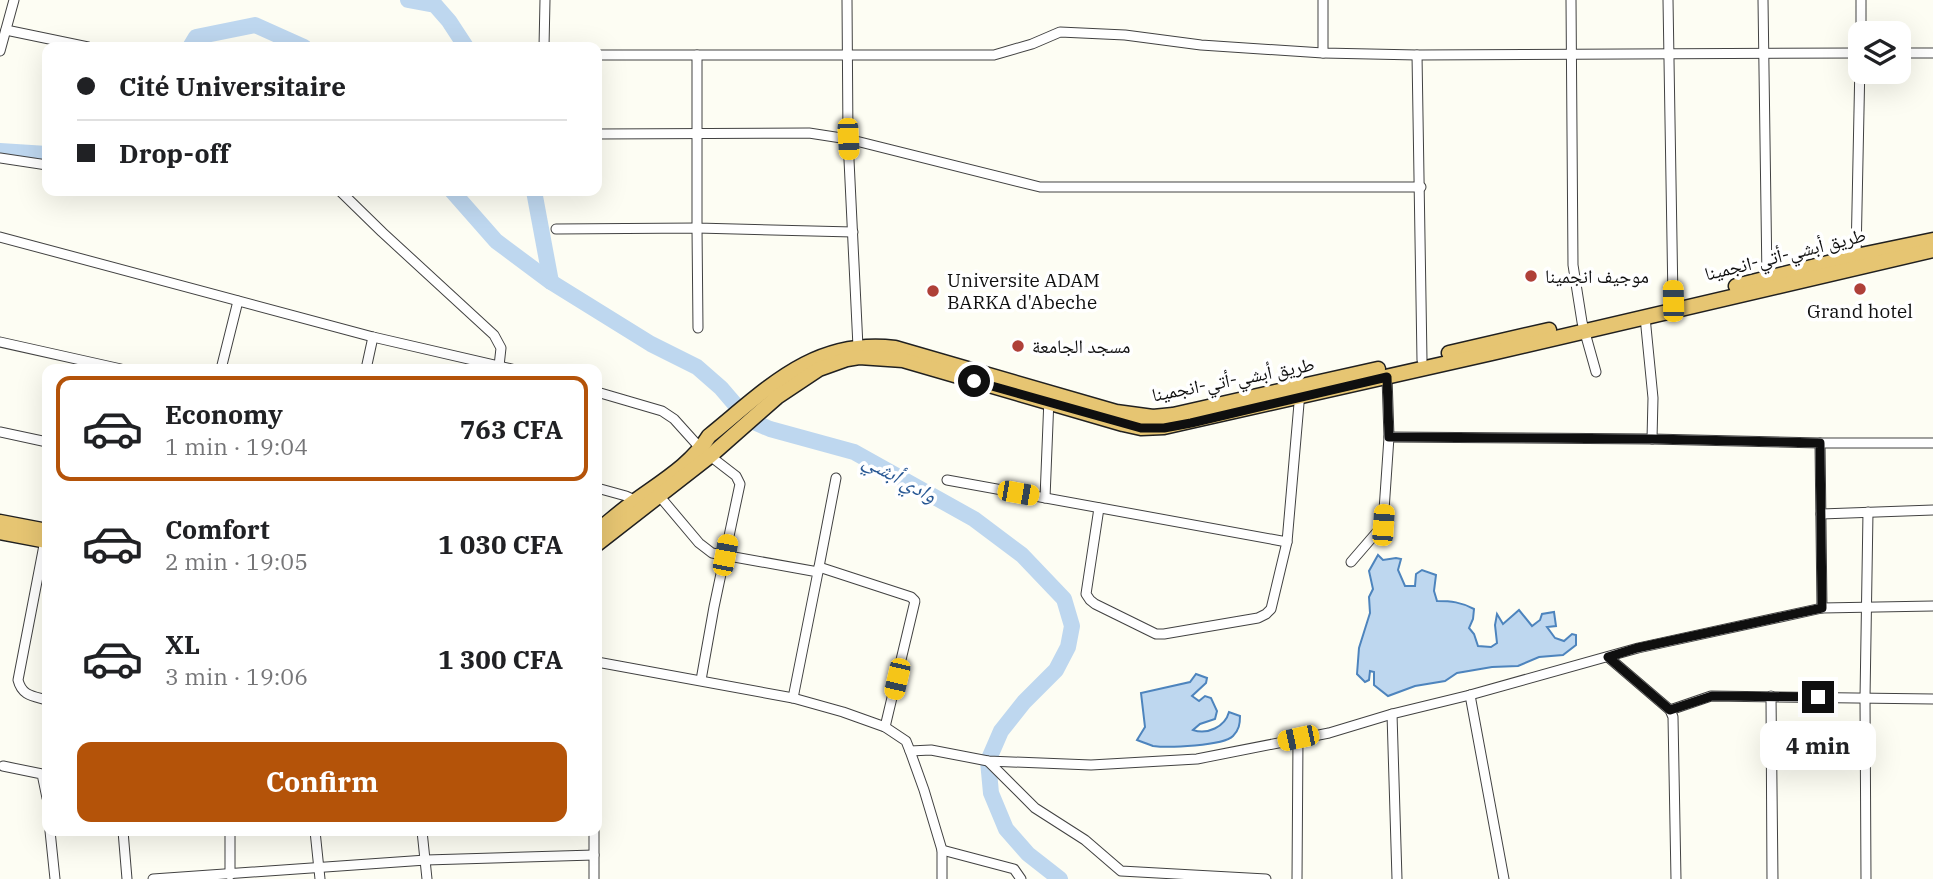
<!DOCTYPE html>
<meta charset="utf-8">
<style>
body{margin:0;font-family:"IBM Plex Serif","Noto Naskh Arabic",serif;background:#f2f2f2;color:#202124;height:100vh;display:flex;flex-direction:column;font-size:26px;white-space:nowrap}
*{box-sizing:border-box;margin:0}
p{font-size:23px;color:#757577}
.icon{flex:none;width:38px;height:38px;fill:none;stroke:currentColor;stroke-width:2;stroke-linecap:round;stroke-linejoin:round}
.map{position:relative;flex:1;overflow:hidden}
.side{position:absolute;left:42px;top:364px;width:560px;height:472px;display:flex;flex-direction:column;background:#fff;border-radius:14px;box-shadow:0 7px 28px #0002}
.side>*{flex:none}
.guide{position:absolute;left:42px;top:42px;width:560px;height:154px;border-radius:14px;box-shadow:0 7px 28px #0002;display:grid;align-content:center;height:154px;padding:0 35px;background:#fff}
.controls{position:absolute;left:1848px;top:21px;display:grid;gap:14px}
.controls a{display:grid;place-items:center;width:63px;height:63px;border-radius:14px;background:#fff;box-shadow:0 7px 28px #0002;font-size:35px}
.end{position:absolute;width:32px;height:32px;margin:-16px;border:9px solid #0f0f0f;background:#fff;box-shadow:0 0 0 4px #fff}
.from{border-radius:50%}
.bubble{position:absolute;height:49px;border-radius:14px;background:#fff;box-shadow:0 7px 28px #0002;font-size:23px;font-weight:700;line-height:49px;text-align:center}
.car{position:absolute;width:21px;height:42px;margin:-21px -10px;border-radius:9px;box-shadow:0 0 5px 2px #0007;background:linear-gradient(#f5c518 24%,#345 0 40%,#f5c518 0 76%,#345 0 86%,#f5c518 0)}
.guide b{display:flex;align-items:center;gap:24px;height:66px;font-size:26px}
.guide b+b{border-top:2px solid #e0e0e0}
.guide i{width:18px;height:18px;background:#202124}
ul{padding:12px 0 0;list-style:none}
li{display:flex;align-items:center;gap:21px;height:105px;margin:0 14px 10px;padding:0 21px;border:4px solid transparent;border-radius:14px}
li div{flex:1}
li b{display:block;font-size:26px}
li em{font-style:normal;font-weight:700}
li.active{border-color:#b45309}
li>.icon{width:63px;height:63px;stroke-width:1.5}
.primary-button{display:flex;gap:14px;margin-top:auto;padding:14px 35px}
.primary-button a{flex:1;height:80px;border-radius:14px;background:#b45309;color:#fff;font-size:28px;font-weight:700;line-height:80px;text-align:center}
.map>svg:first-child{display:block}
.water{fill:#bed7ef;stroke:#4d84bd;stroke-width:2}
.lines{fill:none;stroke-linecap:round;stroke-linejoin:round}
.river{stroke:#bed7ef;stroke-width:16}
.minor-casing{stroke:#424242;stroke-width:11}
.trunk-casing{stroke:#202020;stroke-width:17}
.minor{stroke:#fff;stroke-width:9}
.trunk{stroke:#e6c572;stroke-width:14}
.route{stroke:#0f0f0f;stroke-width:9}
.poi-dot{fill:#af4038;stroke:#fff;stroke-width:2.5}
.labels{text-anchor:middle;stroke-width:7;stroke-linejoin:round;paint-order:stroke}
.street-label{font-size:19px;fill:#0f0f0f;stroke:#fff}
.poi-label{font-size:19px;fill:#0f0f0f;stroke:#fff;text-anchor:start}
.water-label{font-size:21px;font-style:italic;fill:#275793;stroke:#fff}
</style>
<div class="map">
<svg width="1933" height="879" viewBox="0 0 1933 879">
<rect width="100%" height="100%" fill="#fdfdf3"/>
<!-- water -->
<g class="water">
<path d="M1378,555L1383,560L1396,558L1401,559L1398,570L1405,586H1415L1416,574L1422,570L1436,575L1434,591L1437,601C1451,601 1461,602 1474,609L1473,619L1469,628L1474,634L1478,646L1491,647L1497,643L1495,625L1497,614L1503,624L1519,610L1532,626L1540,620L1542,614L1554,612L1556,626L1547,627L1555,638L1564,641L1572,634L1576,635V645L1563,655L1539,657L1518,666L1492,667L1457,673L1445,681L1415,686L1388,696L1374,685V672L1370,671L1369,680L1365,682L1357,674L1359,648L1370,613L1369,597L1373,589L1369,571Z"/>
<path d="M1196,674L1207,678L1206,683L1192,696L1199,701L1205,696L1211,698L1217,711L1215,719L1200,724L1193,730C1207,735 1225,727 1229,712L1240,716C1240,724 1239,730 1233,736C1223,746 1168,748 1153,746C1148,744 1142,742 1137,740L1145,727L1141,693L1190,682Z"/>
</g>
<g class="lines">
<!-- river -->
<g class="river">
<path d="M408,0L435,5L449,21L466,47"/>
<path d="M190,47L196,37L255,25L304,47"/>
<path d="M0,151L47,154"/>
<path d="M452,191L496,241L551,282L651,344L697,367L721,388L745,416L756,423L770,429L854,452L974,519L1022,555L1064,599L1072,626L1068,647L1056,670L1024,702L1001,731L988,761L991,793L1006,829L1028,854L1060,879"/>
<path d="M534,191L551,282"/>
</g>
<!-- minor casing -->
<g class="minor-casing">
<g id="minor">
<path d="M847,0L848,139L858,347"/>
<path d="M1323,0V53L1417,55L1860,53"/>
<path d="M1571,0L1573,265L1582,322L1596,372"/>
<path d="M1668,0L1673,301"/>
<path d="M1763,0L1767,280"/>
<path d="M6,30L88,47"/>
<path d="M1861,33V0"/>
<path d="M544,47L545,0"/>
<path d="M0,51L14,0"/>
<path d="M1899,53H1933"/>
<path d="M597,55H994L1032,44L1060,32L1125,35L1201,45L1323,53"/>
<path d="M697,55V228L853,232"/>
<path d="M1417,55L1422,360"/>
<path d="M597,134L809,133L848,139L1040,187H1421"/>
<path d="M0,158L47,165"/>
<path d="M340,191L382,232L494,335L501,348L499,366"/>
<path d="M556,229L697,228L698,328"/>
<path d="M0,237L373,337L512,369"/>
<path d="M1856,256L1860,62"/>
<path d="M1645,317L1653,398L1652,439"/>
<path d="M0,342L121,369"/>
<path d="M221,369L238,301"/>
<path d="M366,369L373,337"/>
<path d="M597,392L662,411L674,419L701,449L736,476L740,484L714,607L701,680"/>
<path d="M0,432L47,442"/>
<path d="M1389,437L1652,439L1820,443H1933"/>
<path d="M1820,443L1822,608"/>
<path d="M947,480L1287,542L1300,392"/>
<path d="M597,488L626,496L637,501"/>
<path d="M656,492L699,543L712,553L818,572L793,698"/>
<path d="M1045,498L1049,398"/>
<path d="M1099,508L1086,594L1090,600L1095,604L1156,634H1164L1258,618L1266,614L1271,609L1287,542"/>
<path d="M1821,514L1933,510"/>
<path d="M45,540L18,680C22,696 33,696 47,700"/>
<path d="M1351,562L1383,525L1389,437L1387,377"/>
<path d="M819,567L911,597L915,601L885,727"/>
<path d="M818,572L836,478"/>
<path d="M1608,657L1670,710L1673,717L1676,879"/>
<path d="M597,662L793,698L843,712L885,727L906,741L910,751L924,790L942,850V879"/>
<path d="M1470,695L1504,879"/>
<path d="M1670,710L1711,696L1933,699"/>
<path d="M1392,714L1397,879"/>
<path d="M910,751L931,750L988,761L1091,765L1197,759L1329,733L1392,714L1470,695L1638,648L1822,608L1933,606"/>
<path d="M988,761L1035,808L1085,840L1121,871L1266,879"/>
<path d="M3,766L42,774L47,798"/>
<path d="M50,831L55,879"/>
<path d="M123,831L127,879"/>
<path d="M230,831V875"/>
<path d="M315,831L320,879"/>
<path d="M422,831L427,879"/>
<path d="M594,831V879"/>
<path d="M942,850L1014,869L1021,879"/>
<path d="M153,879L426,860L594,855"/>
<path d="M1297,879L1298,738"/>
<path d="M1772,879L1771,696L1773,879"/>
<path d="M1866,879L1865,698L1868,512"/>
</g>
</g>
<!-- trunk casing -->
<g class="trunk-casing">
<g id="trunk">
<path d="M1736,286L1856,256L1933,240"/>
<path d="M1449,353L1549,330"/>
<path d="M0,522L47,531"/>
<path d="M597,531C610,521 622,510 635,501C661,482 692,464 709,436C767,389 814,338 895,348L1116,412L1153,417L1173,415L1378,369"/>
<path d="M0,532L47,541"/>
<path d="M597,544L710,456L777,397L819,369L847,359L859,357L903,360L1123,424L1141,428L1164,427L1492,353L1933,250"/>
</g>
</g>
<!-- minor -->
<use href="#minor" class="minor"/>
<!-- trunk -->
<use href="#trunk" class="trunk"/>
</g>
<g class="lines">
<!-- route -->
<path class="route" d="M974,381L1141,428H1164L1191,423L1387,377L1389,437L1652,439L1820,443L1822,608L1637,648L1608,657L1670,710L1712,696L1818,697"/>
</g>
<!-- markers -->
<g class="poi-dot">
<circle cx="1531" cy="276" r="7"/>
<circle cx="1860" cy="289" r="7"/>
<circle cx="933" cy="291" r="7"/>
<circle cx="1018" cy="346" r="7"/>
</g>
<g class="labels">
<!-- street labels -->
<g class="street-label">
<text transform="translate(1785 254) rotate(-14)" y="7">طريق أبشي-أتي-انجمينا</text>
<text transform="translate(1233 379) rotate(-11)" y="7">طريق أبشي-أتي-انجمينا</text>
</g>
<!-- poi labels -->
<g class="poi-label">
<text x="1545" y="283">موجيف انجمينا</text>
<text x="947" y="287">Universite ADAM<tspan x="947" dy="22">BARKA d'Abeche</tspan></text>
<text x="1860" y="318" text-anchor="middle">Grand hotel</text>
<text x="1032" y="353">مسجد الجامعة</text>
</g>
<!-- water labels -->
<g class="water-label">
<text transform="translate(900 478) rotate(29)" y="7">وادي أبشي</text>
</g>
</g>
</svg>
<div class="controls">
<a><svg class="icon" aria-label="layers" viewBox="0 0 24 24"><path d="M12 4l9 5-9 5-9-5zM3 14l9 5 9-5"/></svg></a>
</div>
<i class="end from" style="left:974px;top:381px"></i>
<i class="end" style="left:1818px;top:697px"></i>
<div class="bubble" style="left:1760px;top:721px;width:116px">4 min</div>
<i class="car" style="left:848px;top:139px;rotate:177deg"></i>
<i class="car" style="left:1673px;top:301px;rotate:359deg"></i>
<i class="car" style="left:1018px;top:493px;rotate:100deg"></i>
<i class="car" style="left:1383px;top:525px;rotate:4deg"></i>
<i class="car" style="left:725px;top:555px;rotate:11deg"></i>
<i class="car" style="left:897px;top:679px;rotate:193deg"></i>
<i class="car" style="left:1298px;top:738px;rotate:258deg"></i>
<div class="guide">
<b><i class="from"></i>Cité Universitaire</b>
<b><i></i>Drop-off</b>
</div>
<section class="side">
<ul>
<li class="active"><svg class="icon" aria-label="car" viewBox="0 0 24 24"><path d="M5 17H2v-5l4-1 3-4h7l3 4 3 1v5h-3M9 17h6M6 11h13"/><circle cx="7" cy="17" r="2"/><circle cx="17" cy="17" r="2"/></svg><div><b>Economy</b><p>1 min · 19:04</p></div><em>763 CFA</em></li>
<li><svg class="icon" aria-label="car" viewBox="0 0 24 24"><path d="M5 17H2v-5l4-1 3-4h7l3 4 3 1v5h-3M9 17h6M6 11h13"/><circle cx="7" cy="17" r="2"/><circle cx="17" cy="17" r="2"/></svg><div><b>Comfort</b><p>2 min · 19:05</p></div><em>1 030 CFA</em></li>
<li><svg class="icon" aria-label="car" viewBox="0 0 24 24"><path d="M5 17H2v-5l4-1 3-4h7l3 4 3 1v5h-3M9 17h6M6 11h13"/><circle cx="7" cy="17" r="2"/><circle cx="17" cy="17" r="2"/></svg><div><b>XL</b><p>3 min · 19:06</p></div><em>1 300 CFA</em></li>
</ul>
<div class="primary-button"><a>Confirm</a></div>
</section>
</div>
